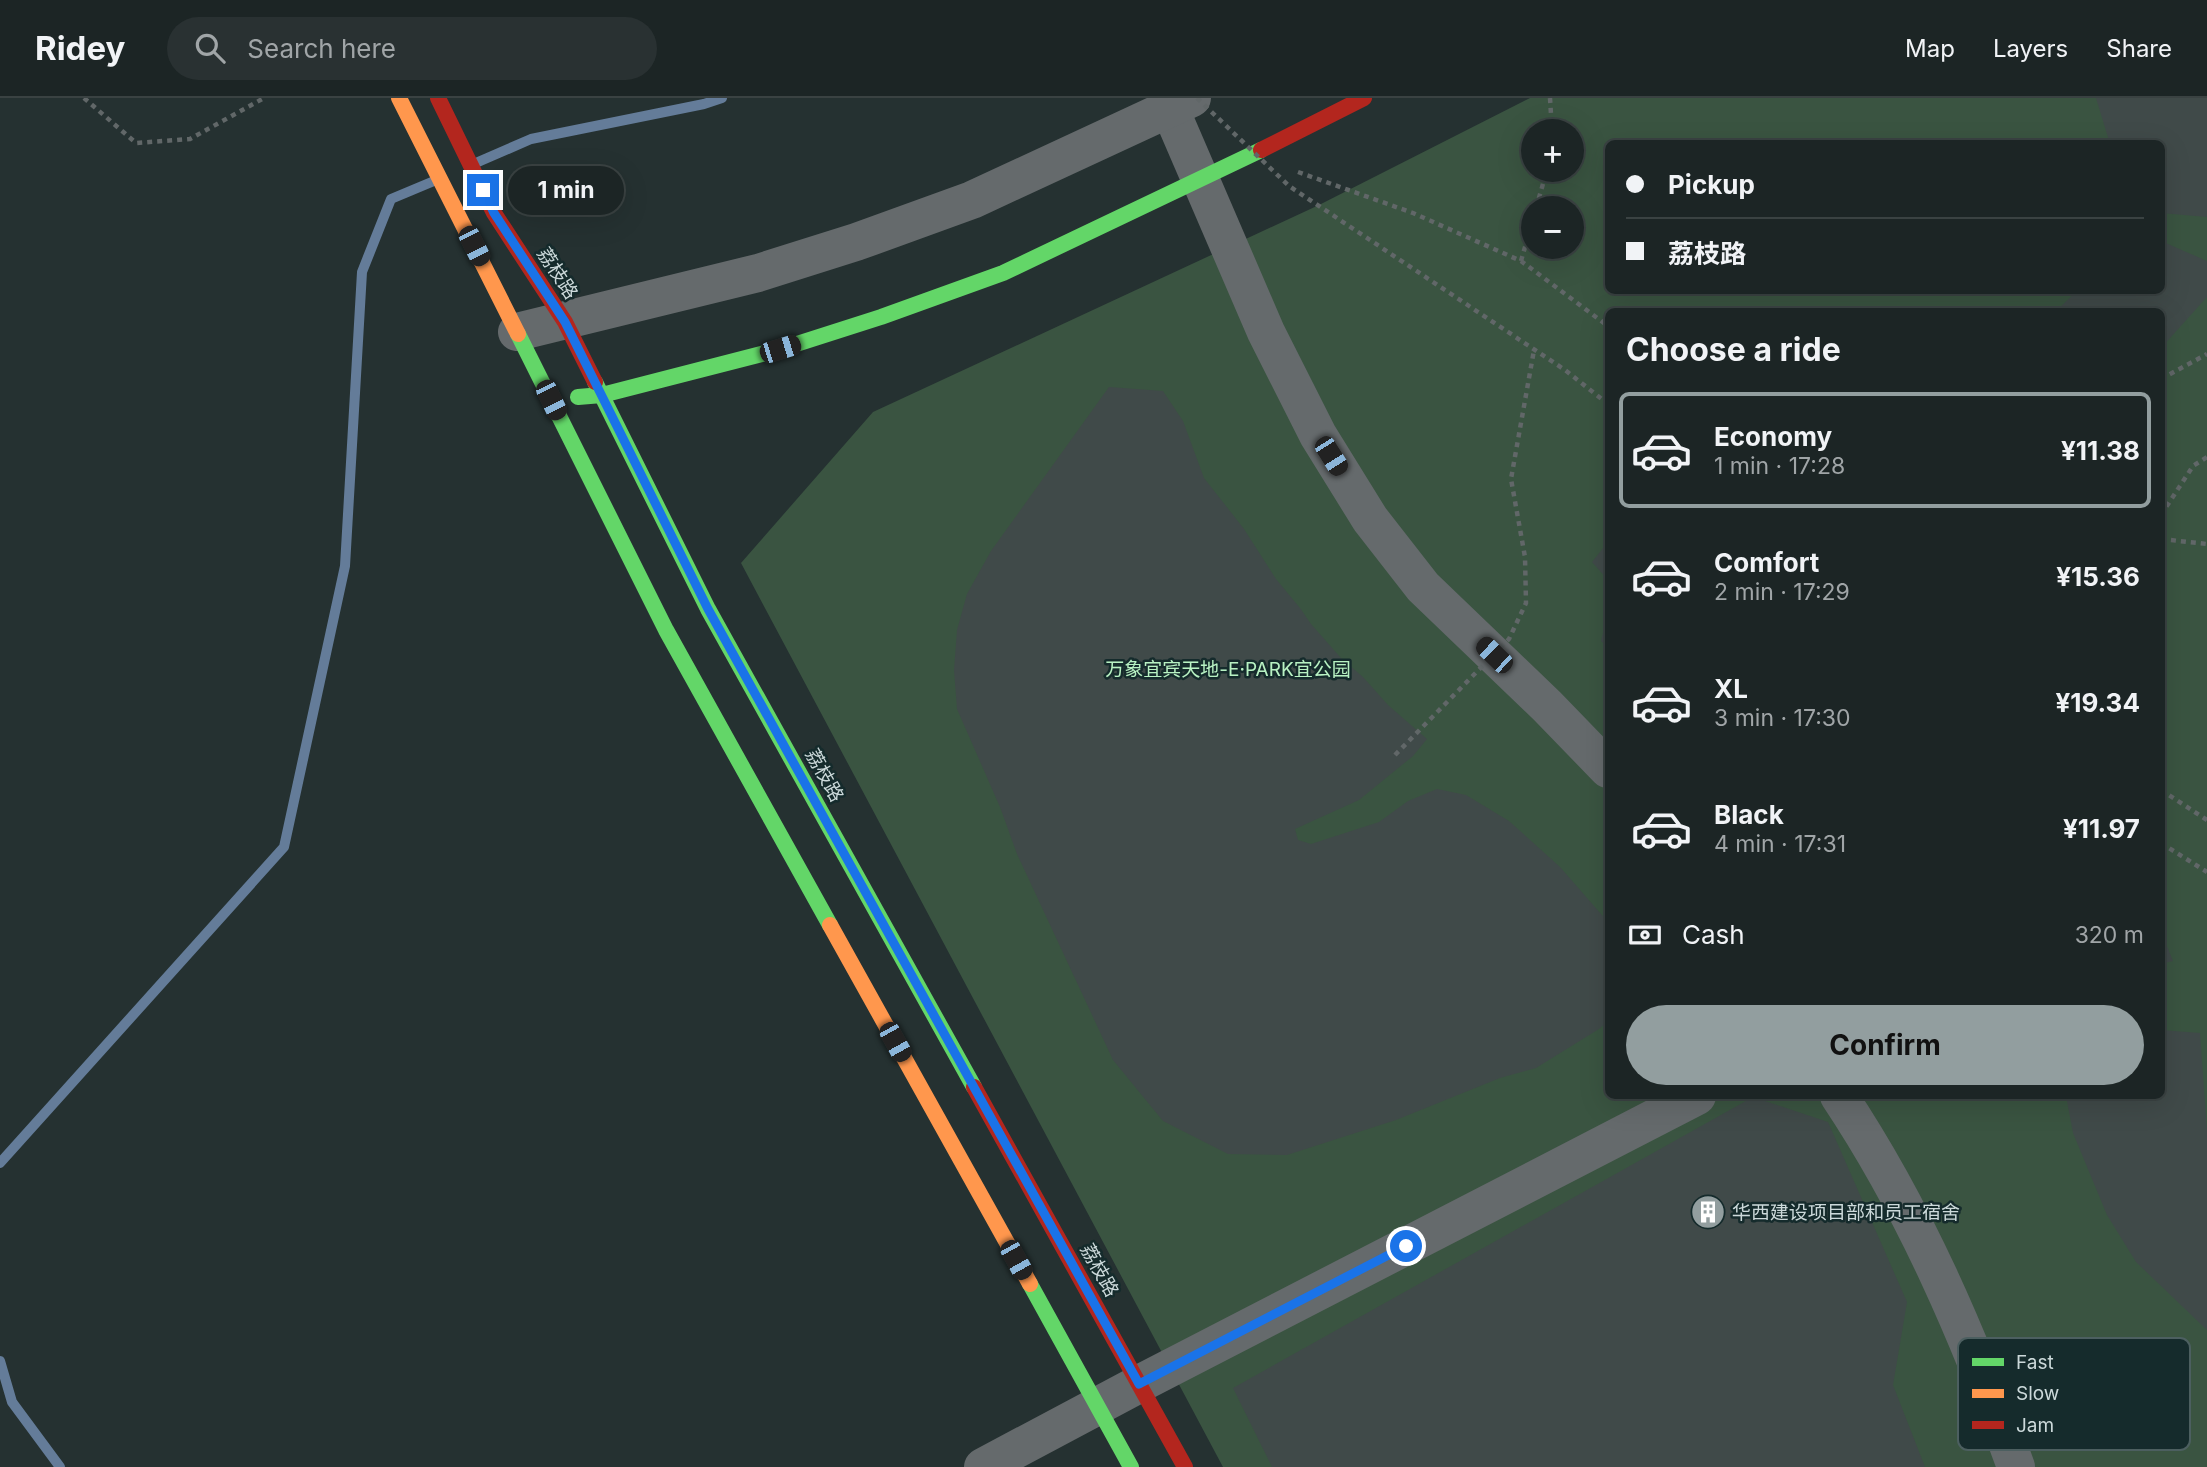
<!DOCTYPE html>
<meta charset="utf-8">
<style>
body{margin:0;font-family:Inter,"Noto Sans SC",sans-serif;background:#293132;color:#f1f3f6;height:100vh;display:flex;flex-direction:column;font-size:26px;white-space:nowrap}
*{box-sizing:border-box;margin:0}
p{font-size:23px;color:#a0a5a7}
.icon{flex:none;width:38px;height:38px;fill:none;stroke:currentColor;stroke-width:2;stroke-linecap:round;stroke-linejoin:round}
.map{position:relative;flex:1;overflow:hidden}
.sheet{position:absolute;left:1605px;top:210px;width:560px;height:791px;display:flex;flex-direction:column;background:#1c2525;border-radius:10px;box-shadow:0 7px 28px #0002,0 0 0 2px #3a4242}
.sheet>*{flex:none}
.banner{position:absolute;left:1605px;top:42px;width:560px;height:154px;border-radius:10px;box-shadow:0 7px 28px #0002,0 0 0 2px #3a4242;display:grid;align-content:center;height:154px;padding:0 21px;background:#1c2525}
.controls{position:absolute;left:1521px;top:21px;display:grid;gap:14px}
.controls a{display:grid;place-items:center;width:63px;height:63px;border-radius:50%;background:#1c2525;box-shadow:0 7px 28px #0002,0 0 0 2px #3a4242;font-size:35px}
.end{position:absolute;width:32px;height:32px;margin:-16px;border:9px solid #1a73e8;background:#fff;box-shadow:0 0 0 4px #fff}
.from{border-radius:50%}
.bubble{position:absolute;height:49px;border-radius:24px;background:#1c2525;box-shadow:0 7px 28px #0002,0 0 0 2px #3a4242;font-size:23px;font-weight:700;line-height:49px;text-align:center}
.car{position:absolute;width:21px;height:42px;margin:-21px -10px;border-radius:9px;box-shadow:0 0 5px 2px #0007;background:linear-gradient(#222 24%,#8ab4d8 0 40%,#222 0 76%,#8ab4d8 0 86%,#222 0)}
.banner b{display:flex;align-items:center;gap:24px;height:66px;font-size:26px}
.banner b+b{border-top:2px solid #3a4242}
.banner i{width:18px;height:18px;background:#f1f3f6}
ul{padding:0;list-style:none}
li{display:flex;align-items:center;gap:21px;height:116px;margin:0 14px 10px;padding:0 7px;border:4px solid transparent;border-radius:10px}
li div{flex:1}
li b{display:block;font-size:26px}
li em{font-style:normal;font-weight:700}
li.selected{border-color:#929e9f}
li>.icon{width:63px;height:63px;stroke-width:1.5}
h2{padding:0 21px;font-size:32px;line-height:84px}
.pay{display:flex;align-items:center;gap:18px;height:77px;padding:0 21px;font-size:26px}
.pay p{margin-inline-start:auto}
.primary-button{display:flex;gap:14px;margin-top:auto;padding:14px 21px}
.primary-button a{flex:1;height:80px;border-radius:42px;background:#929e9f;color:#111;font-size:28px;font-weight:700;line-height:80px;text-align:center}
header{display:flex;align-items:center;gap:42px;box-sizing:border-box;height:98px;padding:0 35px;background:#1c2525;border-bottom:2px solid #3a4242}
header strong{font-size:33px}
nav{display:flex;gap:38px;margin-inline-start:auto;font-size:24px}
.search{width:490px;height:63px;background:#293132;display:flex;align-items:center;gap:18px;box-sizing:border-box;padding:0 24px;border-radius:38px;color:#a0a5a7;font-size:26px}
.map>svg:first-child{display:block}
.green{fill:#3a5441;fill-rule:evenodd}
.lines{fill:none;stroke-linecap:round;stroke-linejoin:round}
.stream{stroke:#647c99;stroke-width:10}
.building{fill:#404a49}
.path{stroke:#616768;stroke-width:4.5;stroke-dasharray:5 5;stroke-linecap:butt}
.street{stroke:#656a6c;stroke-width:38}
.fast{stroke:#63d668;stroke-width:16}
.slow{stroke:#ff974d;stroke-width:16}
.jam{stroke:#b3261e;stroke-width:16}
.path-bridge{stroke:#616768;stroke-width:4.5;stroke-dasharray:5 5;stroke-linecap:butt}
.route{stroke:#1a73e8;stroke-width:9}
.labels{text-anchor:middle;stroke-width:5;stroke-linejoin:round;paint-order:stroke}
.street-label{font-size:19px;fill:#ccd9da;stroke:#152b2c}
.park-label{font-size:19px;fill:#b8f2c3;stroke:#152b2c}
.poi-label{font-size:19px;fill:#ccd9da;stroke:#152b2c;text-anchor:start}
.key{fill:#152b2c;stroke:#4c5f60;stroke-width:2}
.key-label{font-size:19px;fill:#ccd9da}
</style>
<header>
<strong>Ridey</strong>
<div class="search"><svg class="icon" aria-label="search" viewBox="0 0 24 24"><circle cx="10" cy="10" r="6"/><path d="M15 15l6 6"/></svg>Search here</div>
<nav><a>Map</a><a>Layers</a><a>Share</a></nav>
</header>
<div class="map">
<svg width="2207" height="1369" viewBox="0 0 2207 1369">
<rect width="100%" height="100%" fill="#253131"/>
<!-- green -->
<path class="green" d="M1530,0H2207V1369H1223L741,465L873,314L1319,107ZM1533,33H1572V72H1533ZM1608,46H2161V192H1608ZM1533,110H1572V149H1533ZM1608,214H2161V998H1608Z"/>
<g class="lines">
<!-- stream -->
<g class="stream">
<path d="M478,64L531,41L704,6L722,0"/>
<path d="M0,1065L284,749L345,468L362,174L391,101L434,83"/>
<path d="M0,1263L12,1304L60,1369"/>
</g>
</g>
<!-- building -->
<g class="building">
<path d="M2096,0H2207V119L2161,115V46H2110Z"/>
<path d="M2161,143L2207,163V199L2161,250V214H2055L2078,192H2161Z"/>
<path d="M1109,289L1163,293L1183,323L1204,380L1244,431L1276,481L1300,510L1311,526L1341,560L1363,579L1388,607L1427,641L1413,658L1359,702L1295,731L1298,742L1311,746L1379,724L1408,703L1437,691L1466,697L1509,723L1560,769L1608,824V923L1599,931L1536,970L1500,980L1396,1022L1287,1057L1228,1056L1163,1023L1113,962L1017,756L1000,709L957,611L954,572L957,532L967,496L991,453Z"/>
<path d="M1608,444V482L1592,464Z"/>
<path d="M1607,519H1608V549L1601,543Z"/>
<path d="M2161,833L2173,863L2161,866Z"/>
<path d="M2161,932L2200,935L2207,1033V1232L2136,1164L2107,1117L2073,1035L2066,998H2161Z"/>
<path d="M1753,999L1828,1024L1907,1204L1893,1287L1925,1369H1272L1233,1290Z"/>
</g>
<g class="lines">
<!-- path -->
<g class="path">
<path d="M84,0L136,45L190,41L264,0"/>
<path d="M1550,0L1552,33"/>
<path d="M1298,74L1413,115L1521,163L1608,228"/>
<path d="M1536,110L1547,72"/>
<path d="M1521,163L1533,121"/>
<path d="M2161,281L2207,256"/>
<path d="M2161,417L2193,368L2207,359"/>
<path d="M2161,441L2207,446"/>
<path d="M2161,692L2207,722"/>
<path d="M2161,745L2207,774"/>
</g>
<!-- street -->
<g class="street">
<path d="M1170,11L1266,234L1318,337L1370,421L1423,489L1547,608L1608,671"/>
<path d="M517,234L758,175L856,144L972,102L1192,0"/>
<path d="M1839,998C1915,1112 1970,1240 2016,1369"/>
<path d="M983,1369L1139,1286L1697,998"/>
</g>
<!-- fast -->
<g class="fast">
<path d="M518,236L666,532L830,827"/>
<path d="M595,284L708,511L974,989"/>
<path d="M578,299L602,297L781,251L881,219L1003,175L1261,52"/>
<path d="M1030,1186L1131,1369"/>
</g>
<!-- slow -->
<g class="slow">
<path d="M399,0L518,236"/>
<path d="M830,827L1030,1186"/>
</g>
<!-- jam -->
<g class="jam">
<path d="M438,0L494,115L565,224L595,284"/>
<path d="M1261,52L1364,0"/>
<path d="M974,989L1185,1369"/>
</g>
<!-- path-bridge -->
<g class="path-bridge">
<path d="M1197,0L1289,88L1565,272L1608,306"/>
<path d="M1395,657L1509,541L1526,505L1525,459L1511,381L1534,252"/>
</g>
</g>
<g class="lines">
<!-- route -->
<path class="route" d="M483,92L494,115L565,224L708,511L1139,1286L1406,1148"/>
</g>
<!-- icons -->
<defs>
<g id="building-disc" transform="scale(1.75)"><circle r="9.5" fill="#929e9f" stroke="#152b2c"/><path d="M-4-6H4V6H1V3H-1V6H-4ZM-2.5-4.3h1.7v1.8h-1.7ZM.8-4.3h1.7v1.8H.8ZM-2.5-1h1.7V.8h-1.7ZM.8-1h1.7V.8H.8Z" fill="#fff"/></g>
</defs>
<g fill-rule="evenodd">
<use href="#building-disc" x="1708" y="1114"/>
</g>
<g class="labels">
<!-- street labels -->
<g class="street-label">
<text transform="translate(558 175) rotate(57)" y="7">荔枝路</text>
<text transform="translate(825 677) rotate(61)" y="7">荔枝路</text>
<text transform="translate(1100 1172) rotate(61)" y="7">荔枝路</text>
</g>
<!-- park labels -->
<g class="park-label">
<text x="1228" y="578">万象宜宾天地-E·PARK宜公园</text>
</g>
<!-- poi labels -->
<g class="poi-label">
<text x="1732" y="1121">华西建设项目部和员工宿舍</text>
</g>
</g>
<!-- legend -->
<rect x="1958" y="1240" width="232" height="112" rx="10" class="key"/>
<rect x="1972" y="1260" width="32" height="8" fill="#63d668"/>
<rect x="1972" y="1291" width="32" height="9" fill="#ff974d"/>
<rect x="1972" y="1323" width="32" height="8" fill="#b3261e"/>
<g class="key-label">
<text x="2016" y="1271">Fast</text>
<text x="2016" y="1302">Slow</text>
<text x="2016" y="1334">Jam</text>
</g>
</svg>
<div class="controls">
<a>+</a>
<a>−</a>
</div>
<i class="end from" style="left:1406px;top:1148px"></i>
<i class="end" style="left:483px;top:92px"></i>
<div class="bubble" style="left:508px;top:68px;width:116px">1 min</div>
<i class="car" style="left:474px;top:148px;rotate:153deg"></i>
<i class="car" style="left:780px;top:251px;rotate:73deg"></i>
<i class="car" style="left:551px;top:302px;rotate:154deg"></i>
<i class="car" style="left:1331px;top:358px;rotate:148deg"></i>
<i class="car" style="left:1494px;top:557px;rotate:314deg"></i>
<i class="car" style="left:895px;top:944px;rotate:151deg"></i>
<i class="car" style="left:1016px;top:1162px;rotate:151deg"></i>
<div class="banner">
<b><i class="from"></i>Pickup</b>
<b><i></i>荔枝路</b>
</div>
<section class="sheet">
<h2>Choose a ride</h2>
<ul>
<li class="selected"><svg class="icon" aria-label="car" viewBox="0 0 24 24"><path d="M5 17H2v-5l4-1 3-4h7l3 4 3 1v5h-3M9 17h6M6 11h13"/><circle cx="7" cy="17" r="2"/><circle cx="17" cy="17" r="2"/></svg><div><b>Economy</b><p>1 min · 17:28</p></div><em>¥11.38</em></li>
<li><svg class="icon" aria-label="car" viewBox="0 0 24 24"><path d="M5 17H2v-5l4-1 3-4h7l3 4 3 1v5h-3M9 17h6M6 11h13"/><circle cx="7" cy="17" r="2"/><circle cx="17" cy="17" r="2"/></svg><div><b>Comfort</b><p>2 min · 17:29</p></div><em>¥15.36</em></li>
<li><svg class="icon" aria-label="car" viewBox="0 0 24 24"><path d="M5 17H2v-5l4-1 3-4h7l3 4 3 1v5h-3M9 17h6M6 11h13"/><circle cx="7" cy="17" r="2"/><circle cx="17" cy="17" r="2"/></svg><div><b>XL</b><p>3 min · 17:30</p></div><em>¥19.34</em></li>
<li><svg class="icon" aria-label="car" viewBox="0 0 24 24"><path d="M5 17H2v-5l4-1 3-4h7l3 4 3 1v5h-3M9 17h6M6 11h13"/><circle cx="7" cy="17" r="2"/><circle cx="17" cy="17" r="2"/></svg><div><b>Black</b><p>4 min · 17:31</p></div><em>¥11.97</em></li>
</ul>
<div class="pay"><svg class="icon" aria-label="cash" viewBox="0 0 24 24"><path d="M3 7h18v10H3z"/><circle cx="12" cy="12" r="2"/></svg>Cash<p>320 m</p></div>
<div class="primary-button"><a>Confirm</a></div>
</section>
</div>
